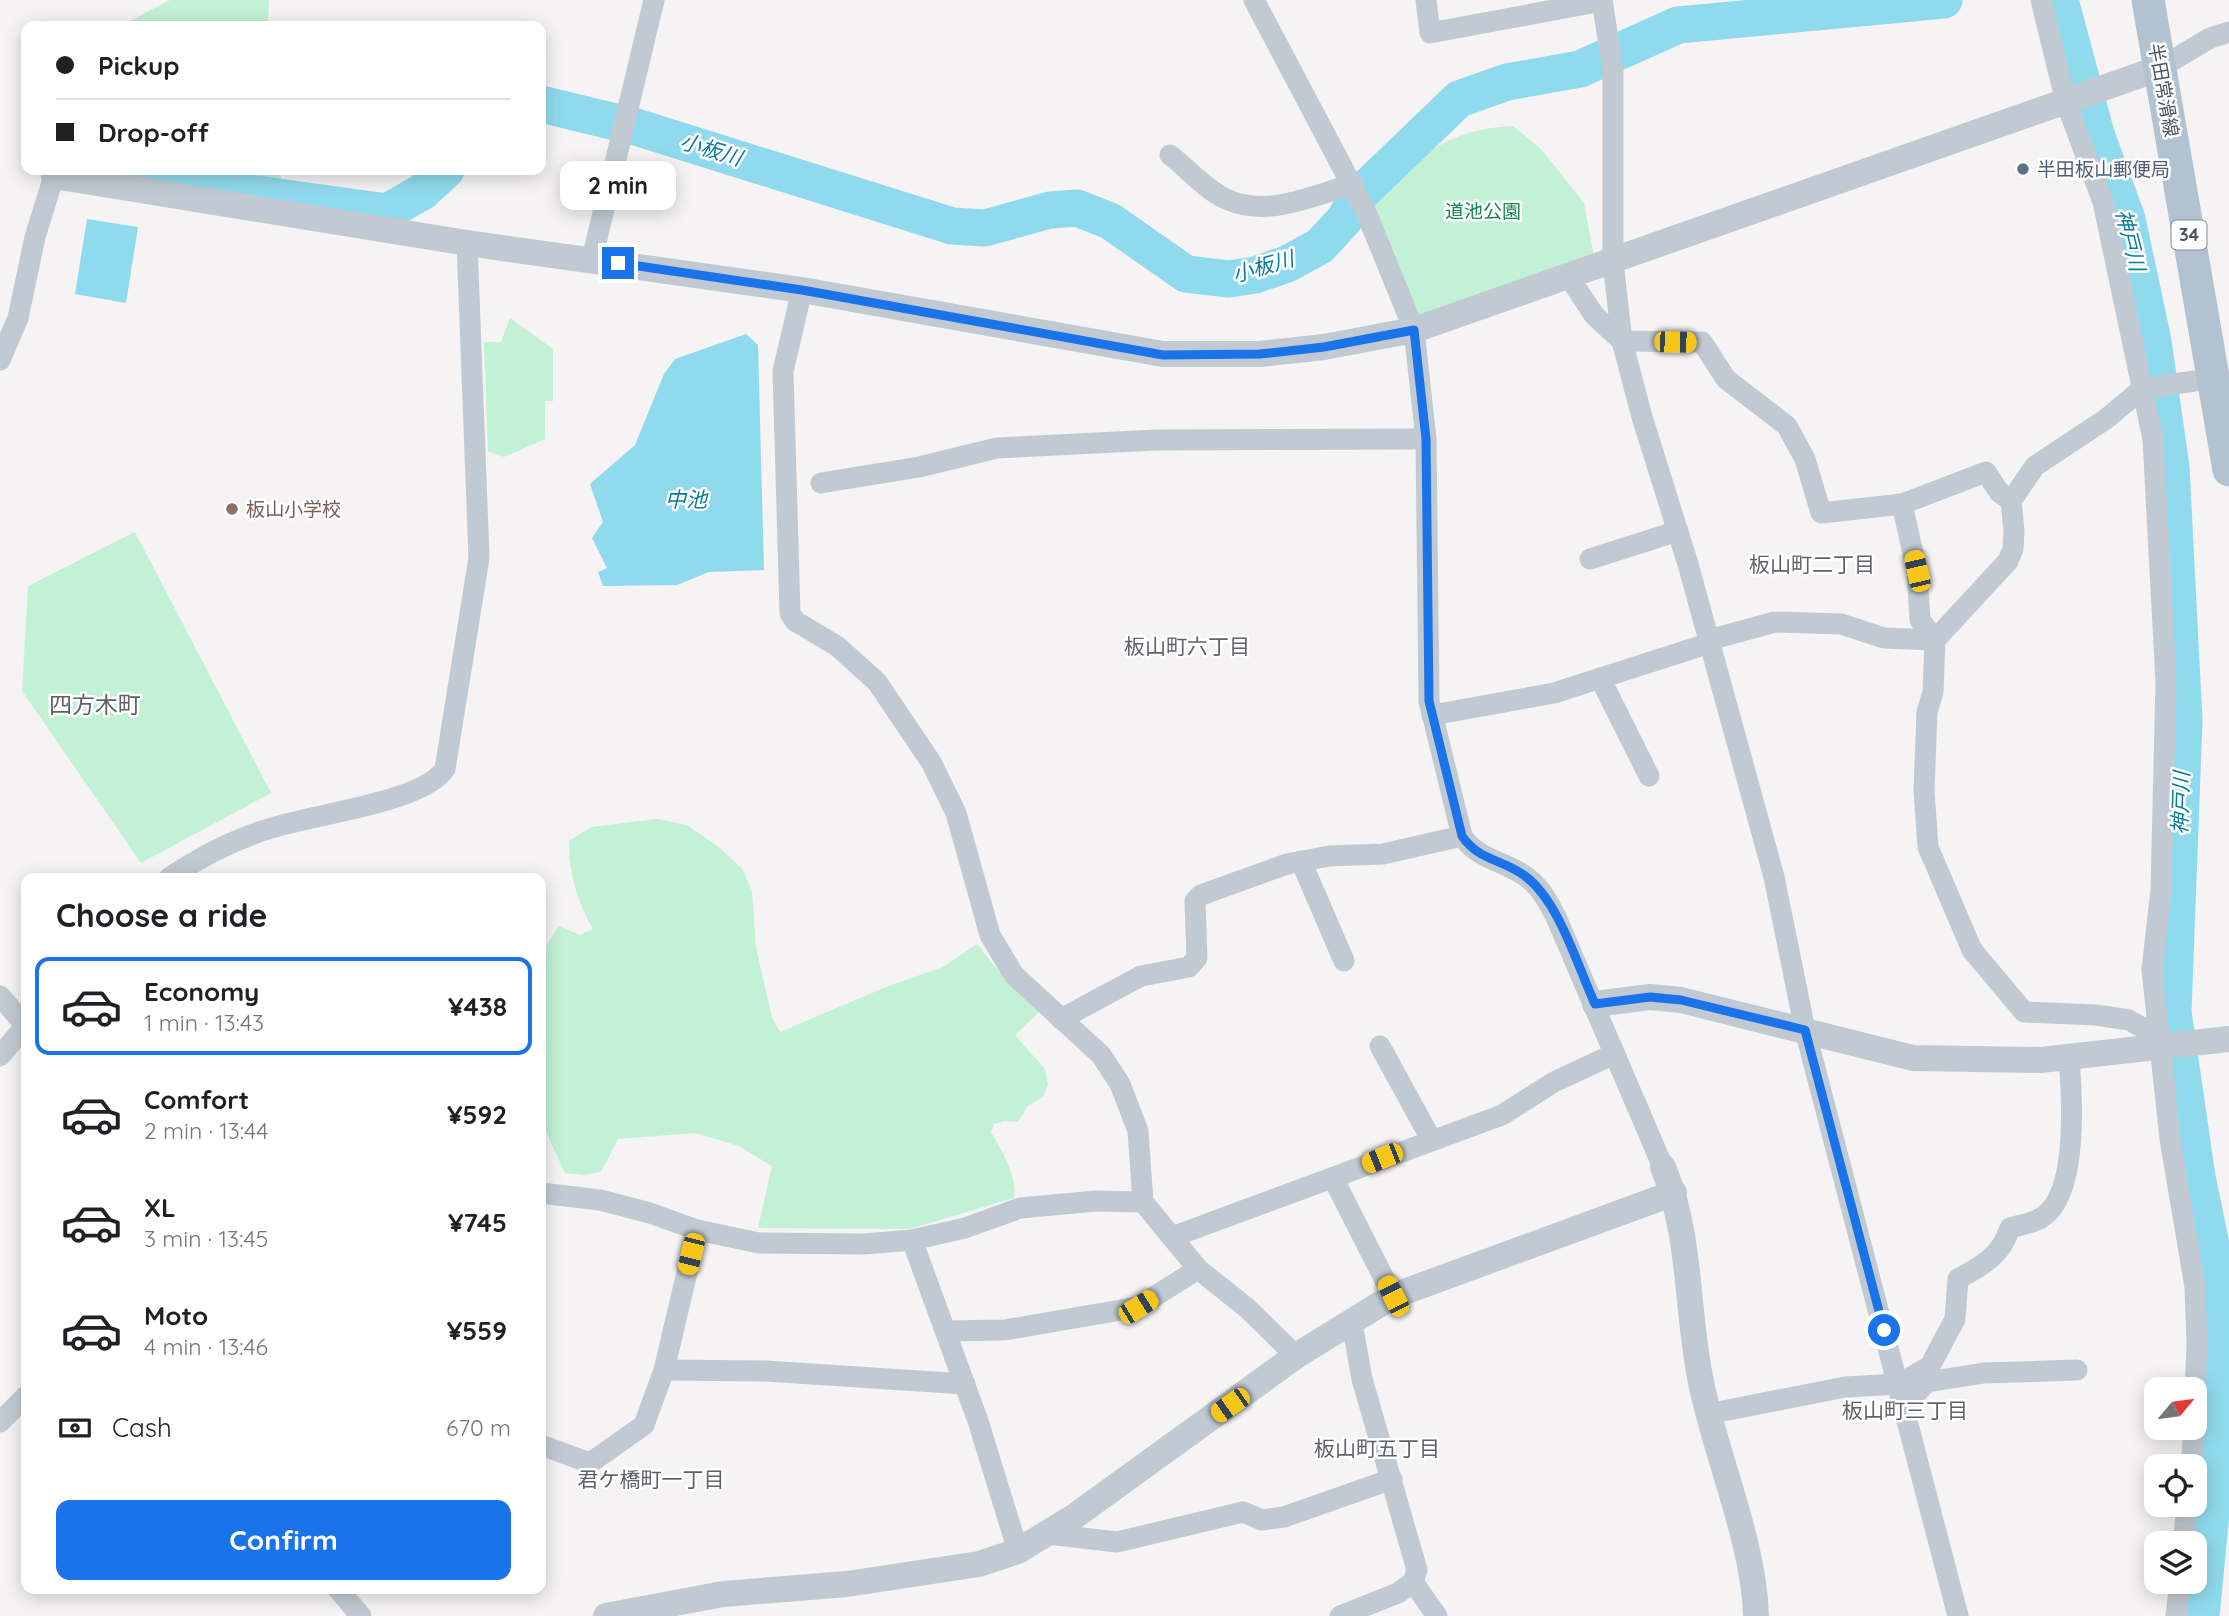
<!DOCTYPE html>
<meta charset="utf-8">
<style>
body{margin:0;font-family:Quicksand,"Noto Sans JP",sans-serif;background:#f2f2f2;color:#202124;height:100vh;display:flex;flex-direction:column;font-size:26px;white-space:nowrap}
*{box-sizing:border-box;margin:0}
p{font-size:23px;color:#757577}
.icon{flex:none;width:38px;height:38px;fill:none;stroke:currentColor;stroke-width:2;stroke-linecap:round;stroke-linejoin:round}
.map{position:relative;flex:1;overflow:hidden}
.sheet{position:absolute;left:21px;top:873px;width:525px;height:721px;display:flex;flex-direction:column;background:#fff;border-radius:14px;box-shadow:0 4px 18px #0003}
.sheet>*{flex:none}
.guide{position:absolute;left:21px;top:21px;width:525px;height:154px;border-radius:14px;box-shadow:0 4px 18px #0003;display:grid;align-content:center;height:154px;padding:0 35px;background:#fff}
.needle{width:46px;rotate:61deg}
.tools{position:absolute;left:2144px;top:1377px;display:grid;gap:14px}
.tools a{display:grid;place-items:center;width:63px;height:63px;border-radius:14px;background:#fff;box-shadow:0 4px 18px #0003;font-size:35px}
.end{position:absolute;width:32px;height:32px;margin:-16px;border:9px solid #1a73e8;background:#fff;box-shadow:0 0 0 4px #fff}
.from{border-radius:50%}
.bubble{position:absolute;height:49px;border-radius:14px;background:#fff;box-shadow:0 4px 18px #0003;font-size:23px;font-weight:700;line-height:49px;text-align:center}
.car{position:absolute;width:21px;height:42px;margin:-21px -10px;border-radius:9px;box-shadow:0 0 5px 2px #0007;background:linear-gradient(#f5c518 24%,#345 0 40%,#f5c518 0 76%,#345 0 86%,#f5c518 0)}
.guide b{display:flex;align-items:center;gap:24px;height:66px;font-size:26px}
.guide b+b{border-top:2px solid #e0e0e0}
.guide i{width:18px;height:18px;background:#202124}
ul{padding:0;list-style:none}
li{display:flex;align-items:center;gap:21px;height:98px;margin:0 14px 10px;padding:0 21px;border:4px solid transparent;border-radius:14px}
li div{flex:1}
li b{display:block;font-size:26px}
li em{font-style:normal;font-weight:700}
li.on{border-color:#1a73e8}
li>.icon{width:63px;height:63px;stroke-width:1.5}
h2{padding:0 35px;font-size:32px;line-height:84px}
.pay{display:flex;align-items:center;gap:18px;height:77px;padding:0 35px;font-size:26px}
.pay p{margin-inline-start:auto}
.button{display:flex;gap:14px;margin-top:auto;padding:14px 35px}
.button a{flex:1;height:80px;border-radius:14px;background:#1a73e8;color:#fff;font-size:28px;font-weight:700;line-height:80px;text-align:center}
.map>svg:first-child{display:block}
.green{fill:#c3f1d5}
.water{fill:#90daee}
.lines{fill:none;stroke-linecap:round;stroke-linejoin:round}
.river{stroke:#90daee;stroke-width:37}
.minor{stroke:#c1cad2;stroke-width:21}
.tertiary{stroke:#c1cad2;stroke-width:26}
.primary{stroke:#b3c2d1;stroke-width:33}
.route{stroke:#1a73e8;stroke-width:9}
.service-dot{fill:#5c6f8a;stroke:#fff;stroke-width:2.5}
.education-dot{fill:#8d6e63;stroke:#fff;stroke-width:2.5}
.labels{text-anchor:middle;stroke-width:5;stroke-linejoin:round;paint-order:stroke}
.shield{fill:#fff;stroke:#808990;stroke-width:2}
.shield-label{font-size:18px;font-weight:bold;fill:#4a5661}
.street-label{font-size:19px;fill:#4a5661;stroke:#fff}
.service-label{font-size:19px;fill:#4e5e75;stroke:#fff;text-anchor:start}
.park-label{font-size:19px;fill:#17864f;stroke:#fff}
.education-label{font-size:19px;fill:#785e54;stroke:#fff;text-anchor:start}
.water-label{font-size:21px;font-style:italic;fill:#0c7c9b;stroke:#fff}
.neighbourhood-label{font-size:21px;fill:#5f6368;stroke:#fff}
.quarter-label{font-size:23px;fill:#5f6368;stroke:#fff}
</style>
<div class="map">
<svg width="2229" height="1616" viewBox="0 0 2229 1616">
<rect width="100%" height="100%" fill="#f5f3f3"/>
<!-- green -->
<g class="green">
<path d="M170,0H269L268,26H120Z"/>
<path d="M1513,126L1541,149L1584,203L1594,257L1419,319L1371,196C1421,157 1447,129 1513,126Z"/>
<path d="M126,170H281V193Z"/>
<path d="M510,318L553,349V401H545V439L504,457L488,451L484,342H501Z"/>
<path d="M135,532L271,793L141,863L22,691L28,586Z"/>
<path d="M657,819L687,825L720,848L742,869L752,891L756,948L772,1017L780,1032L886,987L943,967L977,944L1005,979L1039,1012L1015,1035L1045,1069L1048,1085L1043,1097L1028,1106L1018,1122L1004,1121L994,1124L991,1132C1001,1149 1018,1177 1014,1198L910,1229L758,1228L772,1166L739,1146L695,1133L618,1139L601,1172L584,1175L565,1173L541,1121V954L559,926L580,935L593,929C578,903 568,871 569,841L591,827Z"/>
</g>
<!-- water -->
<g class="water">
<path d="M87,219L138,227L126,303L75,294Z"/>
<path d="M746,334L758,345L764,570L709,572L677,585L603,586L598,572L607,568L592,538L603,522L590,484L635,445L664,374L675,359Z"/>
</g>
<g class="lines">
<!-- river -->
<g class="river">
<path d="M2060,0L2096,134L2127,219L2153,341L2171,467L2184,721L2173,1012L2197,1177L2211,1245L2221,1383L2220,1420L2201,1616"/>
<path d="M541,104L636,127L952,226L985,228L1050,210L1077,208L1110,221L1186,274L1229,279L1255,275L1287,264L1320,246L1344,220L1360,194L1459,99L1507,82L1580,69L1678,25L1944,0"/>
<path d="M140,178L387,212L422,192L446,170"/>
</g>
<!-- minor -->
<g class="minor">
<path d="M1254,0L1366,212L1414,330L1426,439L1429,701L1462,836C1478,859 1500,860 1522,874C1539,884 1547,900 1556,917L1663,1167"/>
<path d="M1426,0L1430,33L1602,1"/>
<path d="M1602,0L1613,71V262L1622,341L1642,417L1688,564L1774,877L1805,1030L1958,1616"/>
<path d="M2041,0L2066,102L2103,202L2153,439L2166,683L2161,890L2152,970L2170,1139L2195,1287L2197,1343L2194,1427"/>
<path d="M2160,68L2210,38L2229,32"/>
<path d="M1170,155C1187,168 1206,190 1226,199C1266,218 1313,196 1353,184"/>
<path d="M592,259L654,0"/>
<path d="M1569,277L1594,315L1622,341L1702,342L1726,379L1787,426L1805,459L1821,513L1902,504L1986,472L1999,492L2011,501"/>
<path d="M802,290L783,371L790,613L795,621L837,646L877,682L931,762L956,813L990,935L1014,975L1101,1055L1120,1084L1138,1131L1143,1202L1198,1269L1247,1308L1296,1356"/>
<path d="M0,360L18,318L35,237L54,176"/>
<path d="M821,483L919,467L997,448L1156,440L1426,439"/>
<path d="M1590,559L1678,531"/>
<path d="M1709,640L1775,622L1841,624L1884,638L1935,640L1920,620L1917,571L1902,504"/>
<path d="M1600,678L1649,776"/>
<path d="M1432,715L1554,693L1710,643"/>
<path d="M1301,861L1344,961"/>
<path d="M169,878C203,855 236,838 275,827C316,814 423,802 445,769L479,558L467,243"/>
<path d="M0,996L26,1026"/>
<path d="M1061,1019L1141,976L1189,967L1197,958L1195,901L1201,895L1287,864L1329,856L1383,854L1462,836"/>
<path d="M2157,1036L2129,1020L2096,1015L2024,1012L1972,950L1928,847L1924,791L1927,712L1933,692L1935,640L2008,561L2013,549L2014,531L2011,501L2035,466L2106,419L2142,389L2214,378"/>
<path d="M1380,1046L1431,1139"/>
<path d="M0,1056L26,1025"/>
<path d="M1333,1178L1393,1296"/>
<path d="M541,1193L600,1200L650,1213L697,1230L759,1243L864,1244L912,1240L965,1228L1020,1208L1096,1201L1143,1202"/>
<path d="M1172,1237L1502,1115L1554,1082L1614,1054"/>
<path d="M912,1240L978,1421L1018,1551"/>
<path d="M1352,1323L1362,1379L1417,1570L1413,1582L1437,1616"/>
<path d="M945,1331L1005,1330L1138,1307L1198,1269"/>
<path d="M664,1370L766,1371L965,1384"/>
<path d="M1904,1406L1927,1382L1984,1373L2077,1370"/>
<path d="M1708,1414L1845,1387L1899,1384L1930,1366L1955,1319L1958,1279C1983,1265 2001,1256 2010,1228C2020,1225 2033,1223 2041,1218C2079,1196 2072,1095 2069,1057"/>
<path d="M0,1422L26,1396"/>
<path d="M541,1445L590,1463L644,1425L664,1370L697,1230"/>
<path d="M2191,1466L2194,1428"/>
<path d="M1048,1534L1117,1542L1243,1512L1262,1520L1284,1517L1392,1479"/>
<path d="M2183,1544L2187,1505"/>
<path d="M338,1589L361,1616"/>
<path d="M1340,1616L1398,1593L1413,1582"/>
<path d="M2176,1616L2180,1582"/>
</g>
<!-- tertiary -->
<g class="tertiary">
<path d="M54,176L467,243L802,290L1163,354H1260L1324,347L1414,330L2160,68"/>
<path d="M1595,1004L1650,997L1681,1000L1913,1058L2041,1060L2229,1039"/>
<path d="M1663,1167C1692,1237 1686,1310 1701,1382C1716,1457 1754,1541 1756,1616"/>
<path d="M606,1616L723,1594L847,1584L979,1564L1018,1551L1075,1516L1296,1356L1393,1296L1674,1193"/>
</g>
<!-- primary -->
<path class="primary" d="M2148,0L2229,470"/>
</g>
<g class="lines">
<!-- route -->
<path class="route" d="M618,263L802,290L1163,355L1260,354L1324,347L1414,330L1426,439L1429,701L1462,836C1479,861 1503,859 1525,876C1559,901 1577,965 1595,1004L1650,997L1681,1000L1805,1030L1884,1330"/>
</g>
<!-- markers -->
<circle class="service-dot" cx="2023" cy="169" r="7"/>
<circle class="education-dot" cx="232" cy="509" r="7"/>
<g class="labels">
<!-- shield labels -->
<rect class="shield" x="2171.5" y="220.5" width="35" height="29" rx="5"/>
<g class="shield-label">
<text x="2189" y="241">34</text>
</g>
<!-- street labels -->
<g class="street-label">
<text transform="translate(2164 90) rotate(80)" y="7">半田常滑線</text>
</g>
<!-- service labels -->
<g class="service-label">
<text x="2037" y="176">半田板山郵便局</text>
</g>
<!-- park labels -->
<g class="park-label">
<text x="1483" y="218">道池公園</text>
</g>
<!-- education labels -->
<g class="education-label">
<text x="246" y="516">板山小学校</text>
</g>
<!-- water labels -->
<g class="water-label">
<text transform="translate(711 150) rotate(17)" y="7">小板川</text>
<text transform="translate(2130 240) rotate(76)" y="7">神戸川</text>
<text transform="translate(1263 267) rotate(-16)" y="7">小板川</text>
<text x="686" y="507">中池</text>
<text transform="translate(2181 803) rotate(-88)" y="7">神戸川</text>
</g>
<!-- neighbourhood labels -->
<g class="neighbourhood-label">
<text x="1812" y="572">板山町二丁目</text>
<text x="1187" y="654">板山町六丁目</text>
<text x="1905" y="1418">板山町三丁目</text>
<text x="1377" y="1456">板山町五丁目</text>
<text x="651" y="1487">君ケ橋町一丁目</text>
</g>
<!-- quarter labels -->
<g class="quarter-label">
<text x="95" y="713">四方木町</text>
</g>
</g>
</svg>
<div class="tools">
<a><svg class="needle" viewBox="-14 -14 28 28"><path d="M0-13l5 13h-10z" fill="#e53935"/><path d="M0 13l5-13h-10z" fill="#757577"/></svg></a>
<a><svg class="icon" aria-label="locate" viewBox="0 0 24 24"><circle cx="12" cy="12" r="6"/><path d="M12 2v4M12 18v4M2 12h4M18 12h4"/></svg></a>
<a><svg class="icon" aria-label="layers" viewBox="0 0 24 24"><path d="M12 4l9 5-9 5-9-5zM3 14l9 5 9-5"/></svg></a>
</div>
<i class="end from" style="left:1884px;top:1330px"></i>
<i class="end" style="left:618px;top:263px"></i>
<div class="bubble" style="left:560px;top:161px;width:116px">2 min</div>
<i class="car" style="left:1675px;top:342px;rotate:91deg"></i>
<i class="car" style="left:1917px;top:571px;rotate:347deg"></i>
<i class="car" style="left:1382px;top:1158px;rotate:248deg"></i>
<i class="car" style="left:691px;top:1254px;rotate:194deg"></i>
<i class="car" style="left:1393px;top:1296px;rotate:333deg"></i>
<i class="car" style="left:1138px;top:1307px;rotate:58deg"></i>
<i class="car" style="left:1230px;top:1405px;rotate:235deg"></i>
<div class="guide">
<b><i class="from"></i>Pickup</b>
<b><i></i>Drop-off</b>
</div>
<section class="sheet">
<h2>Choose a ride</h2>
<ul>
<li class="on"><svg class="icon" aria-label="car" viewBox="0 0 24 24"><path d="M5 17H2v-5l4-1 3-4h7l3 4 3 1v5h-3M9 17h6M6 11h13"/><circle cx="7" cy="17" r="2"/><circle cx="17" cy="17" r="2"/></svg><div><b>Economy</b><p>1 min · 13:43</p></div><em>¥438</em></li>
<li><svg class="icon" aria-label="car" viewBox="0 0 24 24"><path d="M5 17H2v-5l4-1 3-4h7l3 4 3 1v5h-3M9 17h6M6 11h13"/><circle cx="7" cy="17" r="2"/><circle cx="17" cy="17" r="2"/></svg><div><b>Comfort</b><p>2 min · 13:44</p></div><em>¥592</em></li>
<li><svg class="icon" aria-label="car" viewBox="0 0 24 24"><path d="M5 17H2v-5l4-1 3-4h7l3 4 3 1v5h-3M9 17h6M6 11h13"/><circle cx="7" cy="17" r="2"/><circle cx="17" cy="17" r="2"/></svg><div><b>XL</b><p>3 min · 13:45</p></div><em>¥745</em></li>
<li><svg class="icon" aria-label="car" viewBox="0 0 24 24"><path d="M5 17H2v-5l4-1 3-4h7l3 4 3 1v5h-3M9 17h6M6 11h13"/><circle cx="7" cy="17" r="2"/><circle cx="17" cy="17" r="2"/></svg><div><b>Moto</b><p>4 min · 13:46</p></div><em>¥559</em></li>
</ul>
<div class="pay"><svg class="icon" aria-label="cash" viewBox="0 0 24 24"><path d="M3 7h18v10H3z"/><circle cx="12" cy="12" r="2"/></svg>Cash<p>670 m</p></div>
<div class="button"><a>Confirm</a></div>
</section>
</div>
